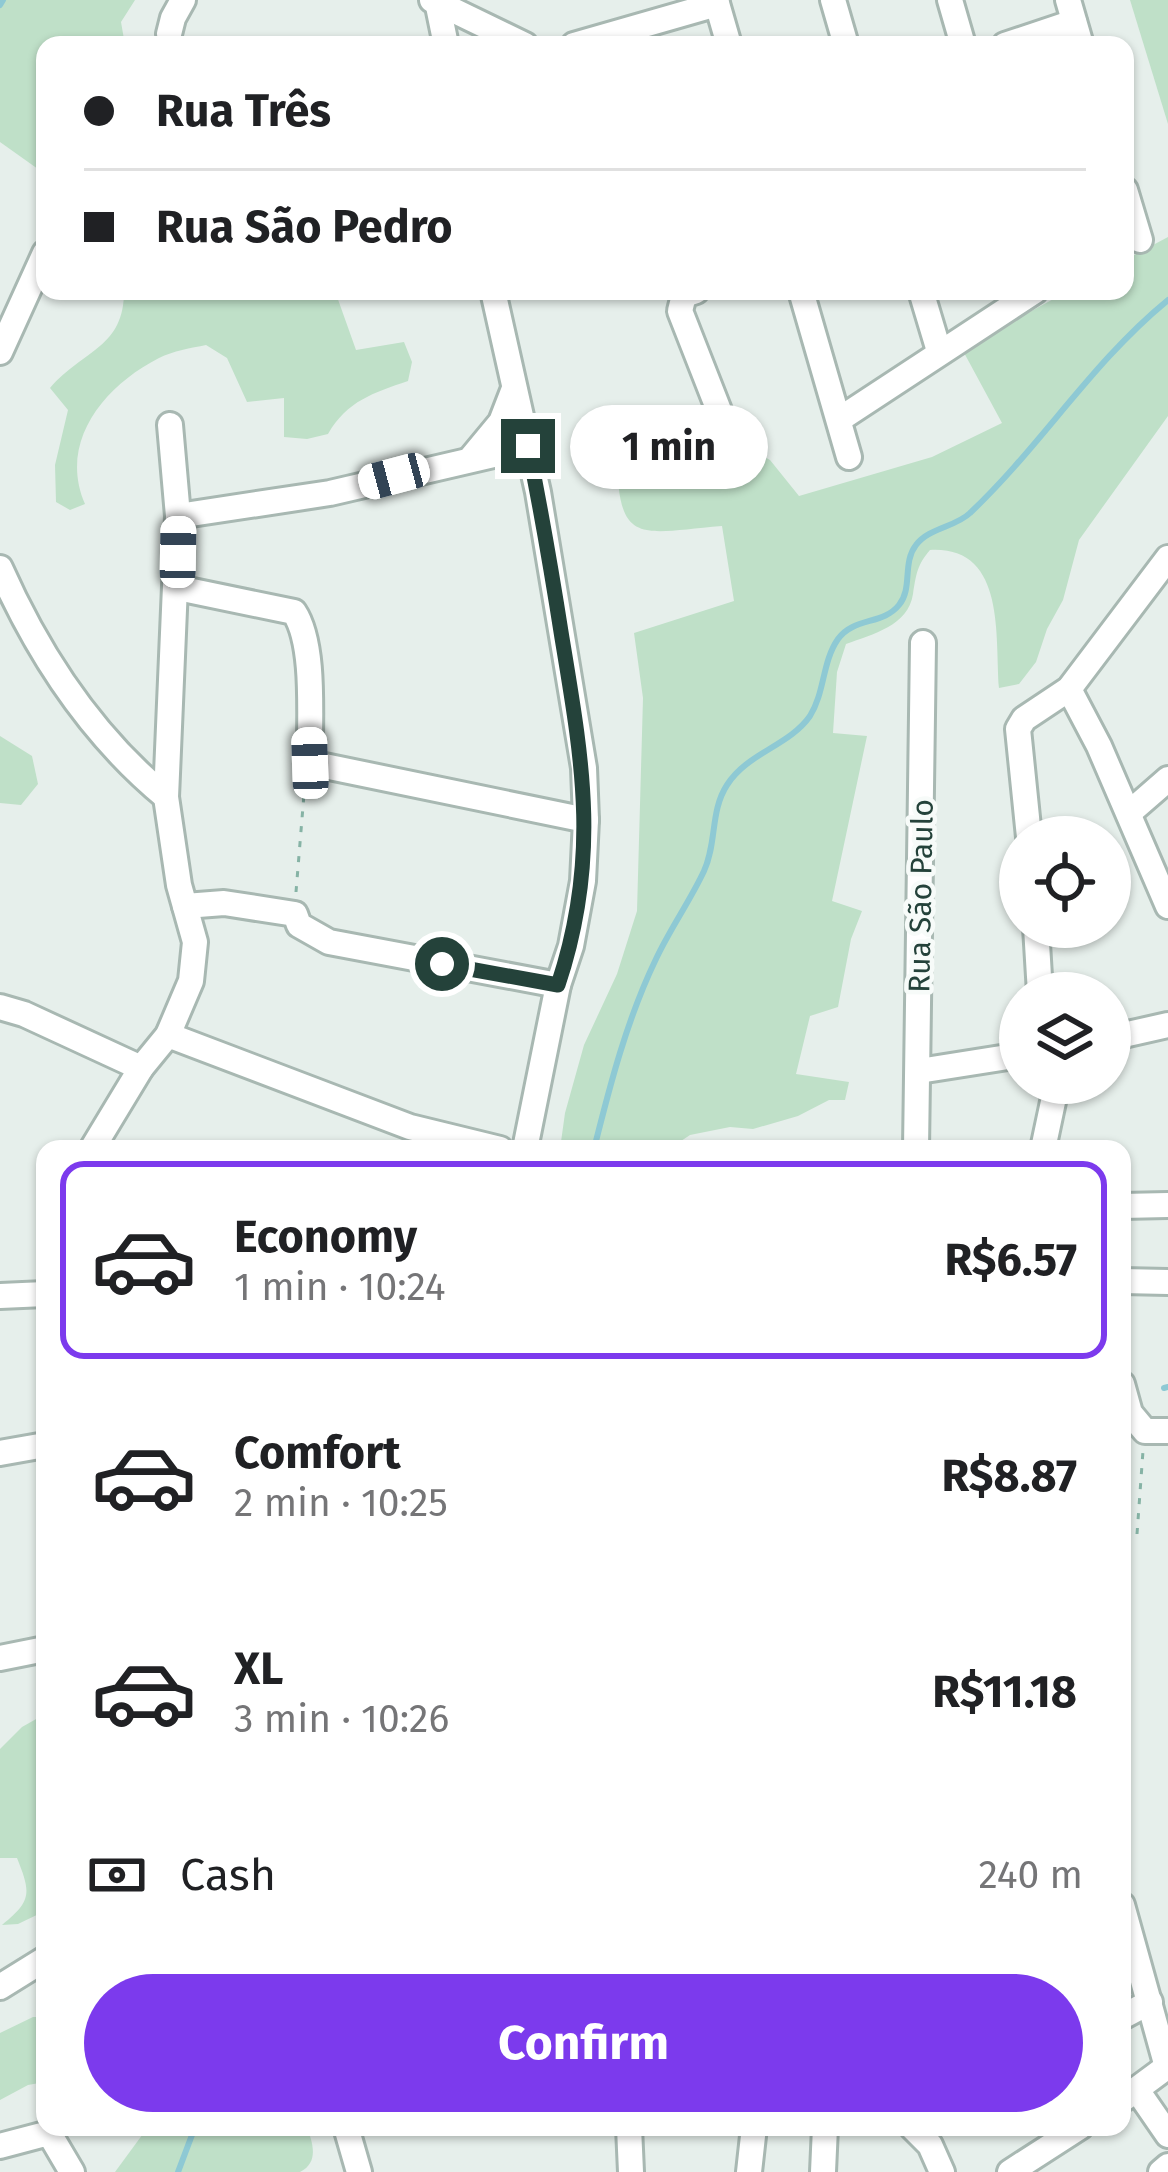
<!DOCTYPE html>
<meta charset="utf-8">
<style>
body{margin:0;font-family:"Fira Sans",sans-serif;background:#f2f2f2;color:#202124;height:100vh;display:flex;flex-direction:column;font-size:45px;white-space:nowrap}
*{box-sizing:border-box;margin:0}
p{font-size:39px;color:#757577}
.icon{flex:none;width:66px;height:66px;fill:none;stroke:currentColor;stroke-width:2;stroke-linecap:round;stroke-linejoin:round}
.map{position:relative;flex:1;overflow:hidden}
.side{position:absolute;left:36px;top:1140px;width:1095px;height:996px;display:flex;flex-direction:column;background:#fff;border-radius:24px;box-shadow:0 3px 9px #0004}
.side>*{flex:none}
.top-card{position:absolute;left:36px;top:36px;width:1098px;height:264px;border-radius:24px;box-shadow:0 3px 9px #0004;display:grid;align-content:center;height:264px;padding:0 48px;background:#fff}
.fabs{position:absolute;left:999px;top:816px;display:grid;gap:24px}
.fabs a{display:grid;place-items:center;width:132px;height:132px;border-radius:50%;background:#fff;box-shadow:0 3px 9px #0004;font-size:60px}
.end{position:absolute;width:54px;height:54px;margin:-27px;border:15px solid #24423a;background:#fff;box-shadow:0 0 0 6px #fff}
.from{border-radius:50%}
.bubble{position:absolute;height:84px;border-radius:42px;background:#fff;box-shadow:0 3px 9px #0004;font-size:39px;font-weight:700;line-height:84px;text-align:center}
.car{position:absolute;width:36px;height:72px;margin:-36px -18px;border-radius:15px;box-shadow:0 0 9px 3px #0007;background:linear-gradient(#fff 24%,#345 0 40%,#fff 0 76%,#345 0 86%,#fff 0)}
.top-card b{display:flex;align-items:center;gap:42px;height:114px;font-size:45px}
.top-card b+b{border-top:3px solid #e0e0e0}
.top-card i{width:30px;height:30px;background:#202124}
ul{padding:21px 0 0;list-style:none}
li{display:flex;align-items:center;gap:36px;height:198px;margin:0 24px 18px;padding:0 24px;border:6px solid transparent;border-radius:24px}
li div{flex:1}
li b{display:block;font-size:45px}
li em{font-style:normal;font-weight:700}
li.on{border-color:#7c3aed}
li>.icon{width:108px;height:108px;stroke-width:1.5}
.pay{display:flex;align-items:center;gap:30px;height:132px;padding:0 48px;font-size:45px}
.pay p{margin-inline-start:auto}
.primary-button{display:flex;gap:24px;margin-top:auto;padding:24px 48px}
.primary-button a{flex:1;height:138px;border-radius:72px;background:#7c3aed;color:#fff;font-size:48px;font-weight:700;line-height:138px;text-align:center}
.map>svg:first-child{display:block}
.green{fill:#bfe0c8}
.lines{fill:none;stroke-linecap:round;stroke-linejoin:round}
.stream{stroke:#8ec9d4;stroke-width:6}
.minor-casing{stroke:#a8b8b2;stroke-width:30}
.path{stroke:#86b3a5;stroke-width:3;stroke-dasharray:6 9;stroke-linecap:butt}
.minor{stroke:#fff;stroke-width:24}
.route{stroke:#24423a;stroke-width:15}
.labels{text-anchor:middle;stroke-width:9;stroke-linejoin:round;paint-order:stroke}
.street-label{font-size:30px;fill:#24423a;stroke:#f7fbf9}
</style>
<div class="map">
<svg width="1168" height="2172" viewBox="0 0 1168 2172">
<rect width="100%" height="100%" fill="#e6efeb"/>
<!-- green -->
<g class="green">
<path d="M0,0H135L121,22L125,45H45V174L0,142Z"/>
<path d="M1130,0H1168V124Z"/>
<path d="M1168,237V416L1079,540L1063,600L1047,629L1036,662L1019,684L999,688C995,635 1006,546 930,550C917,565 916,575 913,594C908,626 873,634 846,644L837,672L833,733L867,736L832,901L862,911L851,939L838,1007L810,1016L796,1074L849,1082L845,1100H829L798,1116L753,1129L730,1127L690,1135L669,1149H560L565,1113L584,1045L617,974L637,911L643,698L634,633L734,601L722,526C638,533 617,548 617,449L668,466L729,445H743L770,460L799,496L932,457L1002,423L962,349L1068,291H1125V260Z"/>
<path d="M124,291H335L356,350L404,342L412,362L408,381C373,393 347,401 328,434L307,439L284,437V398L247,402L227,358L206,345C191,348 173,351 159,358C104,386 58,442 85,504L70,510L56,502L55,465L68,410L50,388C84,349 124,348 124,291Z"/>
<path d="M0,736L32,756L38,784L21,805L0,803Z"/>
<path d="M45,1714V1911L18,1924L2,1925C32,1901 31,1893 17,1858H0V1749L22,1727Z"/>
<path d="M33,2017H45V2082L28,2085L0,2100V2033Z"/>
<path d="M148,2127H307C313,2144 319,2162 300,2172H115Z"/>
</g>
<g class="lines">
<!-- stream -->
<g class="stream">
<path d="M0,5L3,0"/>
<path d="M594,1149C610,1085 627,1019 656,959C670,929 690,901 704,871C717,843 710,811 727,785C747,753 789,746 810,716C825,692 822,662 838,639C854,617 883,625 899,605C913,588 902,563 916,545C928,528 956,527 970,513C1041,446 1092,362 1168,300"/>
<path d="M1164,1388L1168,1387"/>
<path d="M178,2172L195,2127"/>
</g>
<!-- minor casing -->
<g class="minor-casing">
<g id="minor">
<path d="M432,0L525,45"/>
<path d="M716,0L729,45"/>
<path d="M833,0L846,45"/>
<path d="M950,0L963,45"/>
<path d="M1068,0L1081,45"/>
<path d="M438,6L446,45"/>
<path d="M169,34L173,18L183,0"/>
<path d="M574,45L717,4"/>
<path d="M1005,45L1074,22"/>
<path d="M1125,190L1140,240"/>
<path d="M493,291L538,492L584,768L586,820L583,881L571,946L558,985L525,1149"/>
<path d="M696,291L684,295L680,311L727,431"/>
<path d="M801,291L849,457"/>
<path d="M921,291L939,351"/>
<path d="M0,352L45,253"/>
<path d="M840,419L1035,291"/>
<path d="M472,457L501,422L513,391"/>
<path d="M178,516L330,493L528,447"/>
<path d="M0,568C39,656 92,736 166,797"/>
<path d="M178,588L294,612C316,645 309,722 310,763L586,820"/>
<path d="M1069,689L1099,746L1168,906"/>
<path d="M1129,813L1168,779"/>
<path d="M1029,837L1018,729L1024,719L1069,689L1168,558"/>
<path d="M185,906L224,903L295,914L299,925L329,942L558,985"/>
<path d="M1036,927L1040,993"/>
<path d="M0,1007L24,1014L141,1068"/>
<path d="M168,1035L410,1127L500,1149"/>
<path d="M1110,1038L1168,1025"/>
<path d="M919,1071L1020,1055"/>
<path d="M92,1149L141,1068L168,1035L191,981L195,942L179,885L166,797L178,516L170,425"/>
<path d="M916,1149L923,643"/>
<path d="M1043,1149L1057,1083"/>
<path d="M1122,1206L1168,1205"/>
<path d="M1122,1281L1168,1282"/>
<path d="M0,1296L45,1294"/>
<path d="M1122,1384L1130,1413L1145,1431H1168"/>
<path d="M0,1453L45,1445"/>
<path d="M0,1658L45,1649"/>
<path d="M1122,1905L1167,2067"/>
<path d="M0,1987L45,1959"/>
<path d="M1122,2017L1150,2002"/>
<path d="M1137,2090L1168,2135"/>
<path d="M1122,2100L1168,2066"/>
<path d="M346,2127L359,2172"/>
<path d="M629,2127L631,2172"/>
<path d="M912,2127L930,2145L942,2172"/>
<path d="M0,2146L49,2133L72,2172"/>
<path d="M749,2172L754,2127"/>
<path d="M823,2172L825,2127"/>
<path d="M1010,2172L1080,2127"/>
<path d="M1161,2172L1168,2166"/>
</g>
</g>
<!-- path -->
<g class="path">
<path d="M296,892L305,782"/>
<path d="M1137,1534L1143,1451"/>
</g>
<!-- minor -->
<use href="#minor" class="minor"/>
</g>
<g class="lines">
<!-- route -->
<path class="route" d="M442,964L558,985C600,859 583,764 562,638C552,574 541,510 528,446"/>
</g>
<g class="labels">
<!-- street labels -->
<g class="street-label">
<text transform="translate(921 896) rotate(-89)" y="10">Rua São Paulo</text>
</g>
</g>
</svg>
<div class="fabs">
<a><svg class="icon" aria-label="locate" viewBox="0 0 24 24"><circle cx="12" cy="12" r="6"/><path d="M12 2v4M12 18v4M2 12h4M18 12h4"/></svg></a>
<a><svg class="icon" aria-label="layers" viewBox="0 0 24 24"><path d="M12 4l9 5-9 5-9-5zM3 14l9 5 9-5"/></svg></a>
</div>
<i class="end from" style="left:442px;top:964px"></i>
<i class="end" style="left:528px;top:446px"></i>
<div class="bubble" style="left:570px;top:405px;width:198px">1 min</div>
<i class="car" style="left:394px;top:476px;rotate:255deg"></i>
<i class="car" style="left:178px;top:552px;rotate:1deg"></i>
<i class="car" style="left:310px;top:763px;rotate:358deg"></i>
<div class="top-card">
<b><i class="from"></i>Rua Três</b>
<b><i></i>Rua São Pedro</b>
</div>
<section class="side">
<ul>
<li class="on"><svg class="icon" aria-label="car" viewBox="0 0 24 24"><path d="M5 17H2v-5l4-1 3-4h7l3 4 3 1v5h-3M9 17h6M6 11h13"/><circle cx="7" cy="17" r="2"/><circle cx="17" cy="17" r="2"/></svg><div><b>Economy</b><p>1 min · 10:24</p></div><em>R$6.57</em></li>
<li><svg class="icon" aria-label="car" viewBox="0 0 24 24"><path d="M5 17H2v-5l4-1 3-4h7l3 4 3 1v5h-3M9 17h6M6 11h13"/><circle cx="7" cy="17" r="2"/><circle cx="17" cy="17" r="2"/></svg><div><b>Comfort</b><p>2 min · 10:25</p></div><em>R$8.87</em></li>
<li><svg class="icon" aria-label="car" viewBox="0 0 24 24"><path d="M5 17H2v-5l4-1 3-4h7l3 4 3 1v5h-3M9 17h6M6 11h13"/><circle cx="7" cy="17" r="2"/><circle cx="17" cy="17" r="2"/></svg><div><b>XL</b><p>3 min · 10:26</p></div><em>R$11.18</em></li>
</ul>
<div class="pay"><svg class="icon" aria-label="cash" viewBox="0 0 24 24"><path d="M3 7h18v10H3z"/><circle cx="12" cy="12" r="2"/></svg>Cash<p>240 m</p></div>
<div class="primary-button"><a>Confirm</a></div>
</section>
</div>
